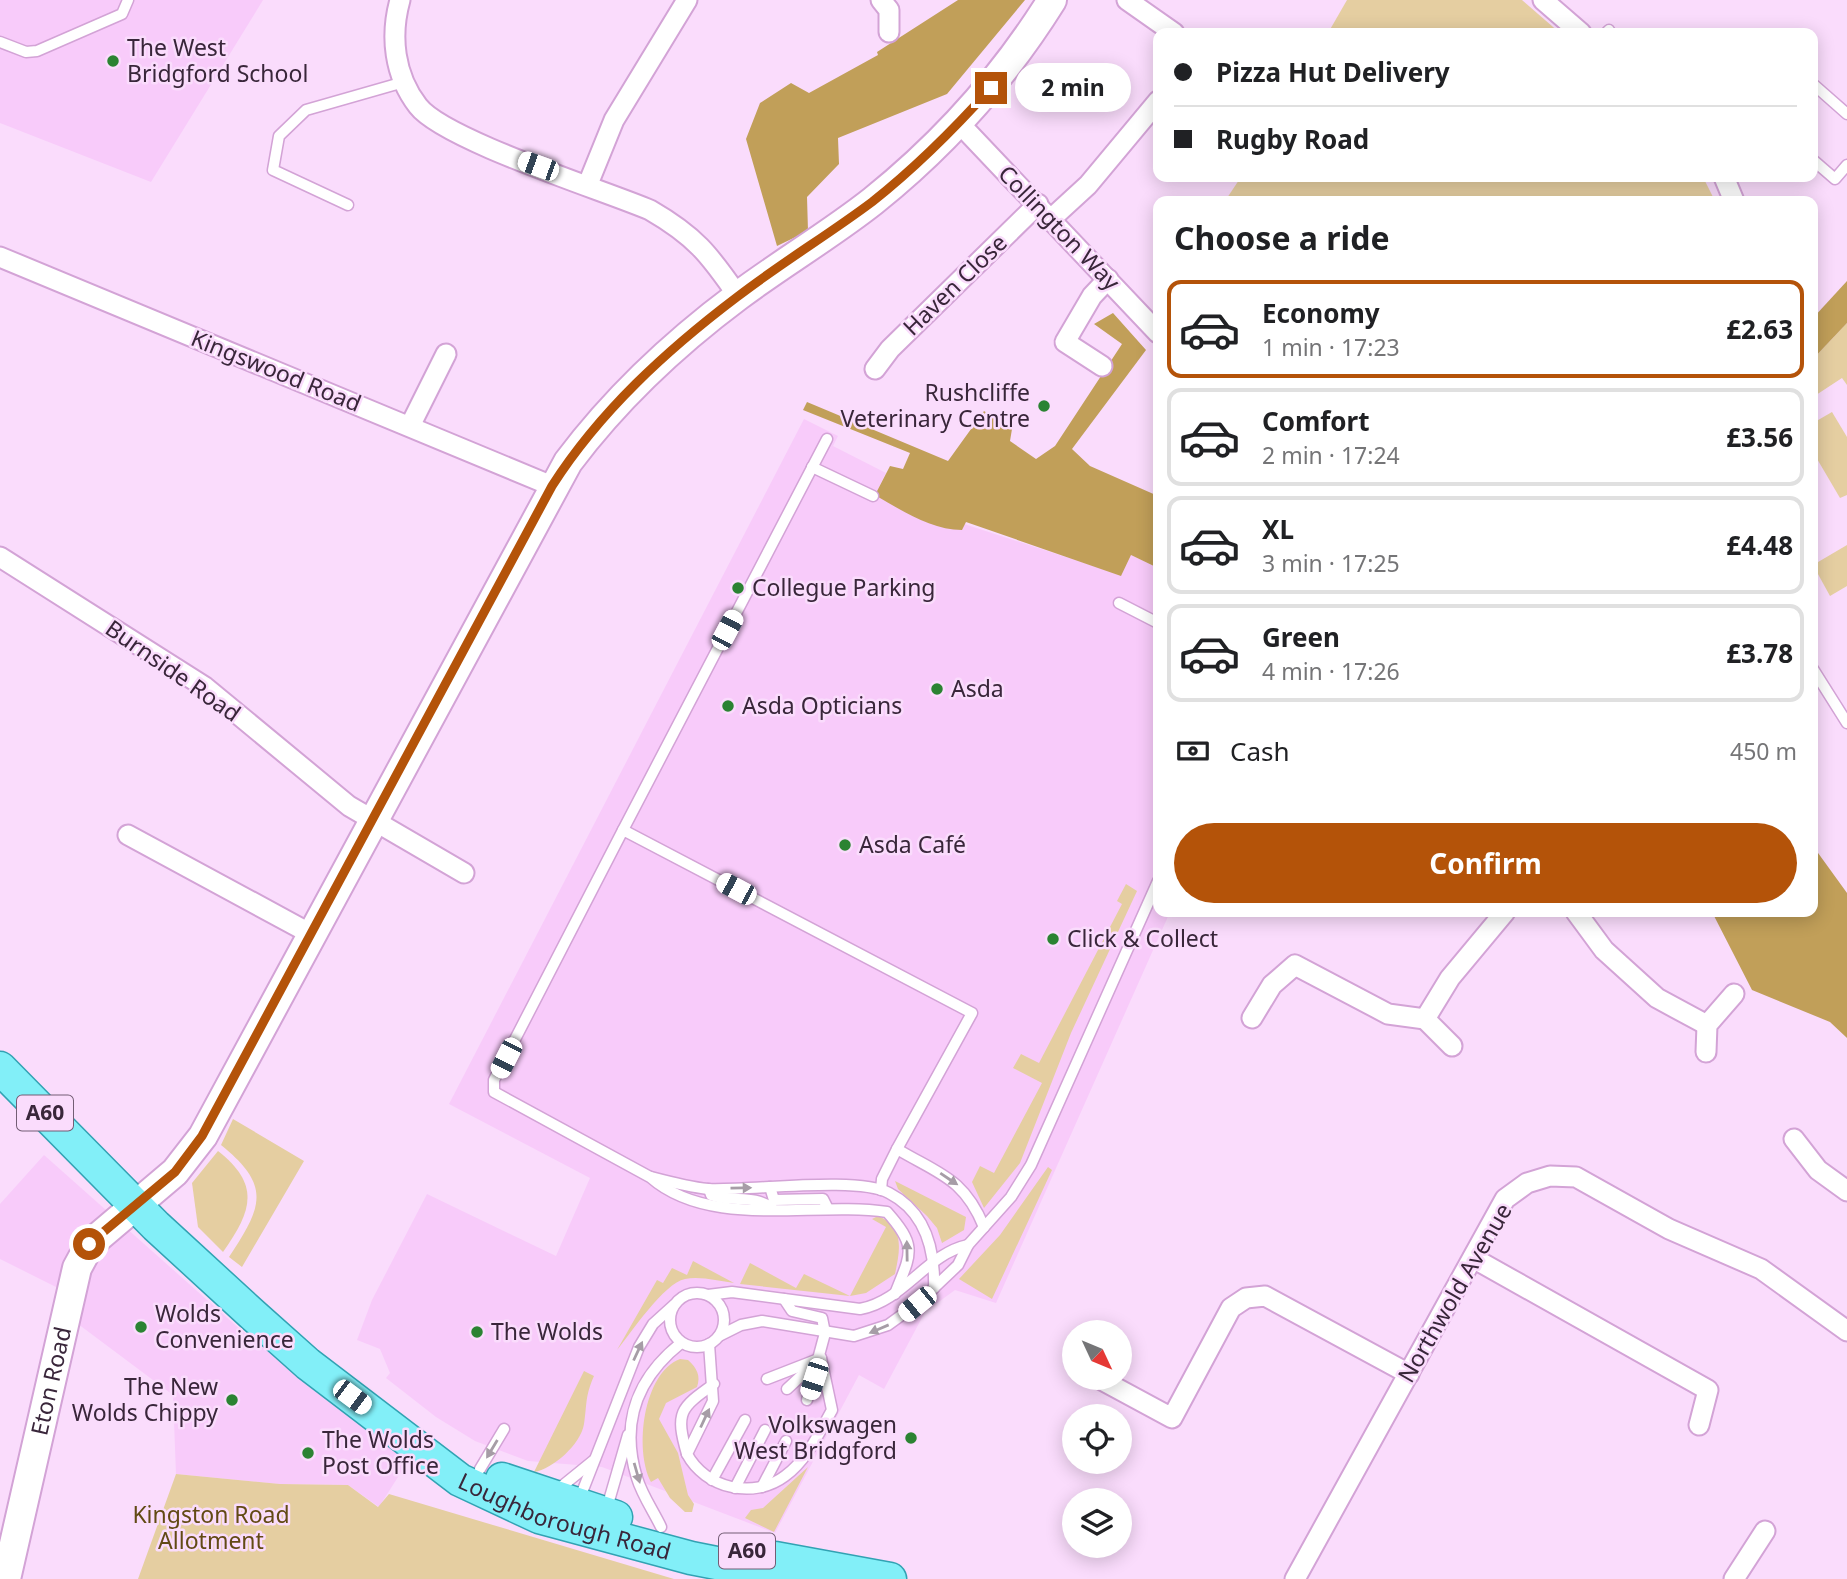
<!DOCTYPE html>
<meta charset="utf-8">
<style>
body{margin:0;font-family:"Noto Sans",sans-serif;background:#f6f6f6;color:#202124;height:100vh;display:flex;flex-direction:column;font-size:26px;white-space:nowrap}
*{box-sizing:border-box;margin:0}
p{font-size:23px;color:#757577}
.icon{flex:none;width:38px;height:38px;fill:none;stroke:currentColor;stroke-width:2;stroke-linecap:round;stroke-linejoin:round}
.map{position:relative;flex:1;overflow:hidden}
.side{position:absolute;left:1153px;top:196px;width:665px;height:721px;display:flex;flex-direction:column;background:#fff;border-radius:14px;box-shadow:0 4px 18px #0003}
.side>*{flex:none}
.top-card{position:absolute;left:1153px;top:28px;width:665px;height:154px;border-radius:14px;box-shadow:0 4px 18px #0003;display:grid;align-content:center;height:154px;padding:0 21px;background:#fff}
.needle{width:46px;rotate:134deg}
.tools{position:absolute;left:1062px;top:1320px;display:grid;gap:14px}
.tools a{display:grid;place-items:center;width:70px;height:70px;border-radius:50%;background:#fff;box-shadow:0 4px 18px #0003;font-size:35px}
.end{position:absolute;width:32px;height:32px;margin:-16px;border:9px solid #b45309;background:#fff;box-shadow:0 0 0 4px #fff}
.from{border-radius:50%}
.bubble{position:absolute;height:49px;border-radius:24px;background:#fff;box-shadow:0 4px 18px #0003;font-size:23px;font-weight:700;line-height:49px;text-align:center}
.car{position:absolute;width:21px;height:42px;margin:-21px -10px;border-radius:9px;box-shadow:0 0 5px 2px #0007;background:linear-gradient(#fff 24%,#345 0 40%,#fff 0 76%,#345 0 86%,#fff 0)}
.top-card b{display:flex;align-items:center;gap:24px;height:66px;font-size:26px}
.top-card b+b{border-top:2px solid #e0e0e0}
.top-card i{width:18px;height:18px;background:#202124}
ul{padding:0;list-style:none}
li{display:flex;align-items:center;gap:21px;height:98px;margin:0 14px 10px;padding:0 7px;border:4px solid #e0e0e0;border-radius:14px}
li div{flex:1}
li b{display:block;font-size:26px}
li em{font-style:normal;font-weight:700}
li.active{border-color:#b45309}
li>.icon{width:63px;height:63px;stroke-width:1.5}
h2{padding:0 21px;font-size:32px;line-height:84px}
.pay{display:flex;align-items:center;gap:18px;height:77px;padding:0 21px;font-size:26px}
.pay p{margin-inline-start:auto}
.action{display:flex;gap:14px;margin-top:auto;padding:14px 21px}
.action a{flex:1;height:80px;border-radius:42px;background:#b45309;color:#fff;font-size:28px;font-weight:700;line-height:80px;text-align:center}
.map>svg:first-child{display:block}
.built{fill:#f8cbfa}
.green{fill:#e5cea1}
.forest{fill:#c19f59}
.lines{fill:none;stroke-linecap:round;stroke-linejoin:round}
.lane-casing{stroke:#d3a3d6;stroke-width:13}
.street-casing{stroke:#d3a3d6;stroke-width:23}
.secondary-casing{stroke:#d3a3d6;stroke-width:32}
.primary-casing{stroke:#32a2b3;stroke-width:35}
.lane{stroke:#fff;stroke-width:10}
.street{stroke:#fff;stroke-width:19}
.secondary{stroke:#fff;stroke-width:28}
.primary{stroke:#82eff8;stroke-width:32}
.oneway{fill:#a69da6}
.route{stroke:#b45309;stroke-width:9}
.poi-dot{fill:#2b8332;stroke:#fadcfc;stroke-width:2.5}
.labels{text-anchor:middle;stroke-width:5;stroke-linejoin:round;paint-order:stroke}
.shield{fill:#fadcfc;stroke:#735d74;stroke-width:2}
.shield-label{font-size:21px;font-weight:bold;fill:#39263a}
.poi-label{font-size:23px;fill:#39263a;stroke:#fadcfc;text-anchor:start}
.street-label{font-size:23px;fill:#39263a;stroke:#fadcfc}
.park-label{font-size:23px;fill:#624a14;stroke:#fadcfc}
</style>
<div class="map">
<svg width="1847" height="1579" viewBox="0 0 1847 1579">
<rect width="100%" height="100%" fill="#fadcfc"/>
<!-- built -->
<g class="built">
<path d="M0,0H263L151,182L0,123Z"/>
<path d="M804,419L838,436L833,446L886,473L875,495L1121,575L1131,555L1158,568V912H1170L996,1303L955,1290L925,1312L884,1389L859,1375L775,1533L602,1467L528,1461L475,1441L436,1417L386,1378L390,1373L380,1349L357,1340L372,1300L427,1194L556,1256L590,1178L449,1104Z"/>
<path d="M44,1155L242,1331L410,1458L379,1507L348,1485L280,1484L176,1474L173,1395L74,1321L78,1298L0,1259V1204Z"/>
</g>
<!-- green -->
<g class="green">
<path d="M1347,0H1522L1560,33H1328Z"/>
<path d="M1241,177H1703L1715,201H1225Z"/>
<path d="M1847,323V385L1842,378L1813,397V359Z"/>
<path d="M1832,412L1847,437V495L1840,498L1813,452V423Z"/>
<path d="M1847,545V586L1830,596L1813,565Z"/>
<path d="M1126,884L1137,891L1071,1033L1020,1163L984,1208L972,1182L980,1166L994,1173L1042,1083L1013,1068L1021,1054L1039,1063L1122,904L1117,901Z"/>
<path d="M233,1119L304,1161L242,1267L229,1257C262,1207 272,1186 221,1145Z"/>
<path d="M218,1151C261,1185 252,1211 223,1252L198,1227L192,1183Z"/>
<path d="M1048,1167L1052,1170L992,1299L959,1279L1000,1235Z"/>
<path d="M895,1181L966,1217L964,1230L942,1243L937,1228L927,1216L898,1189Z"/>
<path d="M878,1216C905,1227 900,1250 895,1274L866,1293L850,1296L740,1284L750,1263L796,1288L804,1274L850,1296L886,1227L872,1219Z"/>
<path d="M693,1261L734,1283C719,1281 700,1276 685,1279C664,1283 631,1333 617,1350L657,1280L663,1283L672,1268L687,1275Z"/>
<path d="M680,1359L688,1360C697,1368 701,1376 697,1387L666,1403L659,1419L678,1453L688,1495L694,1504L692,1512H685L670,1498L658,1478L651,1482C634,1450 643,1373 680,1359Z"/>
<path d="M584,1371L594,1376C585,1396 587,1404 584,1424C581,1444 553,1469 534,1472Z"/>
<path d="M808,1467L774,1532L745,1518L751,1510L763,1508Z"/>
<path d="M176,1474L280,1484L348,1485L378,1507L389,1494L674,1579H138Z"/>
</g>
<!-- forest -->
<g class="forest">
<path d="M958,0H1025L947,94L838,138L839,164L807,197L808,231L777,246L746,139L760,103L791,83L809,93L878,55L877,52Z"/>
<path d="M1847,281V323L1813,359V318Z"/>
<path d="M1113,313L1146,350L1072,449L1090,466L1158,496V568L1131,555L1121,576L966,522L962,530C931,530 901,510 875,495L890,466L903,469L910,453L803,410L807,402L948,461L984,411L1012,429L1010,441L1036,459L1055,446L1122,344L1094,324Z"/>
<path d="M1813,846L1847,893V1038L1830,1022L1752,990L1712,912H1813Z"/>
</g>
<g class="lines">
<!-- lane casing -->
<g class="lane-casing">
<g id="lane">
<path d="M1606,33L1609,30"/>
<path d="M0,42L26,52L37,51L122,14L128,0"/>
<path d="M1813,84L1847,114"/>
<path d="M1813,160L1835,179L1847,165"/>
<path d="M348,205L273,170L279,136L306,110L404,82"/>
<path d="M812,467L873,496"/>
<path d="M1119,603L1158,623"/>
<path d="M1813,669L1847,723"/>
<path d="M623,830L827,439"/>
<path d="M897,1149C939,1174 964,1178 984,1227"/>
<path d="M651,1177C670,1182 689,1187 708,1189C750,1191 857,1176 889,1193C926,1212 935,1251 934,1288"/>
<path d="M770,1187L774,1200L823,1199L828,1209"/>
<path d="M709,1189L711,1195C733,1203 753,1194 772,1208"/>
<path d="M881,1190L882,1179L897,1149L972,1013L623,830L494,1080V1092L650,1177C710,1230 812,1201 887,1212C918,1247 911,1253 895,1294"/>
<circle cx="697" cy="1320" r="27"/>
<path d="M708,1295L732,1292L860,1309C904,1301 926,1254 968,1245"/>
<path d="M784,1299L792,1311L822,1318L825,1333L807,1400"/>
<path d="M719,1336L741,1325L762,1321L854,1336L888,1325L917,1304L958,1265L968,1245L1011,1197L1031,1165L1158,881"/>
<path d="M709,1344L713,1401L687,1454C705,1488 753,1500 785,1476C807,1460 819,1433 832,1410L821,1358"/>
<path d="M767,1379L821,1358"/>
<path d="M787,1389L815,1363"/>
<path d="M687,1454C675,1412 680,1408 714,1384"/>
<path d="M480,1469L504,1429"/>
<path d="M712,1480L745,1420"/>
<path d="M762,1487L786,1441"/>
<path d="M735,1488L765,1430"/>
<path d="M556,1491L593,1461"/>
<path d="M579,1500L639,1347L653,1324L674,1305"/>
<path d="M606,1511L628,1435"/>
<path d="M661,1527C654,1512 642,1495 637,1478C620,1423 637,1378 681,1343"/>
</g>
</g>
<!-- street casing -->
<g class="street-casing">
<g id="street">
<path d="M400,0C390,36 394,75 418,106C444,140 603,190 650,210C695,236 709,254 738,296"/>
<path d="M881,0L889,10V32"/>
<path d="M1127,0L1174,33"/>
<path d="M1543,0L1581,33"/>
<path d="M959,123L1158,333"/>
<path d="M1724,177L1734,201"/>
<path d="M588,184L614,120L687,0"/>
<path d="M1052,218L1088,185L1158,101"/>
<path d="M0,257L552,486"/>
<path d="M1102,366L1065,342L1092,296L1108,279"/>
<path d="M875,369L890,349L1038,204"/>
<path d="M410,426L446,354"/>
<path d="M0,557L205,687L349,806L464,873"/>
<path d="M128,835L311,934"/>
<path d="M1576,912L1604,950L1657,998L1707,1025"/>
<path d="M1252,1018L1272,985L1295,965L1388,1014L1425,1019L1450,978L1505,912"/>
<path d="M1425,1019L1452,1046"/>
<path d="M1706,1052L1707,1025L1734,994"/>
<path d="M1794,1139L1818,1170L1847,1191"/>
<path d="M1473,1258L1708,1390L1699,1425"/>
<path d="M1096,1377L1172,1418L1231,1308L1246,1298L1265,1296L1409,1374"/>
<path d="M1295,1579L1505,1199L1527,1183L1550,1176L1576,1177L1669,1229L1761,1269L1847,1331"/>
<path d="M1734,1579L1765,1531"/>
</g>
</g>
<!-- secondary casing -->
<g class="secondary-casing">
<g id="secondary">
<path id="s1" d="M6,1579L77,1268L90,1244L175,1172L203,1136L568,462C616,398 675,343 738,296C782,263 830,235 873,201C944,144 1004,77 1052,0"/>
</g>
</g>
<!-- primary casing -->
<g class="primary-casing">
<g id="primary">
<path id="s2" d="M0,1068L156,1226L253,1315L308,1364L460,1480L539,1517L691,1558L797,1579"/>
<path d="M502,1479L616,1517"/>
<path d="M775,1558L890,1579"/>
</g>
</g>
<!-- lane -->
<use href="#lane" class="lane"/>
<!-- street -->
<use href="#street" class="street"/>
<!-- secondary -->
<use href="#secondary" class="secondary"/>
<!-- primary -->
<use href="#primary" class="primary"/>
</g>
<!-- one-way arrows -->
<defs><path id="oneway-solid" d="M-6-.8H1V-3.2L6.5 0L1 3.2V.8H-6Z" transform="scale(1.75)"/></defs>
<g class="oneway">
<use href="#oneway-solid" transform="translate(949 1179) rotate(34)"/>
<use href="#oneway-solid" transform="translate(741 1188) rotate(-1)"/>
<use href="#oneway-solid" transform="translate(907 1251) rotate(-91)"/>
<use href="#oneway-solid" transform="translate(879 1329) rotate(157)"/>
<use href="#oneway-solid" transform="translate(638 1351) rotate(-65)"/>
<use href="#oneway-solid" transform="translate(705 1418) rotate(-65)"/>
<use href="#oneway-solid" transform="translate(492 1449) rotate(121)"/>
<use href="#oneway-solid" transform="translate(637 1473) rotate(74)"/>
</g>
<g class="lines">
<!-- route -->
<path class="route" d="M89,1244L175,1172L202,1136L552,486C600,411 667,350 737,297C781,263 828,235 872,202C915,168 955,128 991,88"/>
</g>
<!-- markers -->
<g class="poi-dot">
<circle cx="113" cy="61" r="7"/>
<circle cx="1044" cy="406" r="7"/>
<circle cx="738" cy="588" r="7"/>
<circle cx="937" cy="689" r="7"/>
<circle cx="728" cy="706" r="7"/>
<circle cx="845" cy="845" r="7"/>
<circle cx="1053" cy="939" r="7"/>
<circle cx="141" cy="1327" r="7"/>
<circle cx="477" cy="1332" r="7"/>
<circle cx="232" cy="1400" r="7"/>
<circle cx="911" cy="1438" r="7"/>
<circle cx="308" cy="1453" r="7"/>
</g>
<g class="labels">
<!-- shield labels -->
<g class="shield">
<rect x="17" y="1095.5" width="56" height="35" rx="5"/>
<rect x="719" y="1533.5" width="56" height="35" rx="5"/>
</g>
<g class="shield-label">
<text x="45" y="1120">A60</text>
<text x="747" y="1558">A60</text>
</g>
<!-- poi labels -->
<g class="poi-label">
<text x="127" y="56">The West<tspan x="127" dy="26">Bridgford School</tspan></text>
<text x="1030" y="401" text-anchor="end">Rushcliffe<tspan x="1030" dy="26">Veterinary Centre</tspan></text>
<text x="752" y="596">Collegue Parking</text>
<text x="951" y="697">Asda</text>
<text x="742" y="714">Asda Opticians</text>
<text x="859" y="853">Asda Café</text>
<text x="1067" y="947">Click &amp; Collect</text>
<text x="155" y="1322">Wolds<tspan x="155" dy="26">Convenience</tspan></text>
<text x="491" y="1340">The Wolds</text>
<text x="218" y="1395" text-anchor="end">The New<tspan x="218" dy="26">Wolds Chippy</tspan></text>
<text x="897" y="1433" text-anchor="end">Volkswagen<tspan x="897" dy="26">West Bridgford</tspan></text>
<text x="322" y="1448">The Wolds<tspan x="322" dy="26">Post Office</tspan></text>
</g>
<!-- street labels -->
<g class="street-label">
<text transform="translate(1059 228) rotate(46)" y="8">Collington Way</text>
<text transform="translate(955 285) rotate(-44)" y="8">Haven Close</text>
<text transform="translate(276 371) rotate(22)" y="8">Kingswood Road</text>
<text transform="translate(173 671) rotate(35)" y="8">Burnside Road</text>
<text transform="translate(1455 1293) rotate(-60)" y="8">Northwold Avenue</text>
<text dy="8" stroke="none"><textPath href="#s1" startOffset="203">Eton Road</textPath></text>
<text dy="8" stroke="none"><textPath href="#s2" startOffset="730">Loughborough Road</textPath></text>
</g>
<!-- park labels -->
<g class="park-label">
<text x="211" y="1523">Kingston Road<tspan x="211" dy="26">Allotment</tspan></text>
</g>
</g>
</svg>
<div class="tools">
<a><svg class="needle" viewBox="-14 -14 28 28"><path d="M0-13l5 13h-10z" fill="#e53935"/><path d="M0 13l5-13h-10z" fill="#757577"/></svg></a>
<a><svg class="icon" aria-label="locate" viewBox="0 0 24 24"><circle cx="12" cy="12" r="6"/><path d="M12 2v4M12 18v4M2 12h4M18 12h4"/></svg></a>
<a><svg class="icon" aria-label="layers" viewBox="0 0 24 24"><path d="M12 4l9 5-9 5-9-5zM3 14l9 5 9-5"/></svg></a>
</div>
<i class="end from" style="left:89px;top:1244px"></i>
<i class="end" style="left:991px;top:88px"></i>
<div class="bubble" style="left:1015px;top:63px;width:116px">2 min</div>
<i class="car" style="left:538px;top:166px;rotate:290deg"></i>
<i class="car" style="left:727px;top:630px;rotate:28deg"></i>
<i class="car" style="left:736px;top:889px;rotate:298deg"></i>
<i class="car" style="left:506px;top:1058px;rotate:207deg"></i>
<i class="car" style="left:917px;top:1304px;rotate:231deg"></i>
<i class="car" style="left:814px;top:1379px;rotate:198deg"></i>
<i class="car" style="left:352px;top:1397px;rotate:127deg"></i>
<div class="top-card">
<b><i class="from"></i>Pizza Hut Delivery</b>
<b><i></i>Rugby Road</b>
</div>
<section class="side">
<h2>Choose a ride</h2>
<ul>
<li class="active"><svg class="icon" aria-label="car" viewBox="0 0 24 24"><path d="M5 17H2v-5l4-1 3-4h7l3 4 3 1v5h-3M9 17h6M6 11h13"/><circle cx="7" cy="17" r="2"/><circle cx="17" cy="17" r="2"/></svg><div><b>Economy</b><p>1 min · 17:23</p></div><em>£2.63</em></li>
<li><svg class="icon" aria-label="car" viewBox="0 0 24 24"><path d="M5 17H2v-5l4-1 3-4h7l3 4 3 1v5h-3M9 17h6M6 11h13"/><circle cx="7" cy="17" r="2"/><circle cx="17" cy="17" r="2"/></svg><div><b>Comfort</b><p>2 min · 17:24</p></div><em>£3.56</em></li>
<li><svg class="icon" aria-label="car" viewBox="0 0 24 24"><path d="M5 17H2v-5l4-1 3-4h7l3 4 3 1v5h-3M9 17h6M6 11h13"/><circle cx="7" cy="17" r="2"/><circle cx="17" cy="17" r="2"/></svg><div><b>XL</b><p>3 min · 17:25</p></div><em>£4.48</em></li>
<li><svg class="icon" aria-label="car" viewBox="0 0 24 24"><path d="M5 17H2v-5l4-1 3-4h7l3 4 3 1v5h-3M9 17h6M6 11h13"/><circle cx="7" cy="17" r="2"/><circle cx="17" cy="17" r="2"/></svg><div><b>Green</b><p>4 min · 17:26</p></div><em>£3.78</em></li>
</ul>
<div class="pay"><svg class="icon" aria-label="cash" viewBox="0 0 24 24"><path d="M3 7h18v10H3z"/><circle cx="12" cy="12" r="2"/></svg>Cash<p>450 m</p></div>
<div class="action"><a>Confirm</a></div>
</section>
</div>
